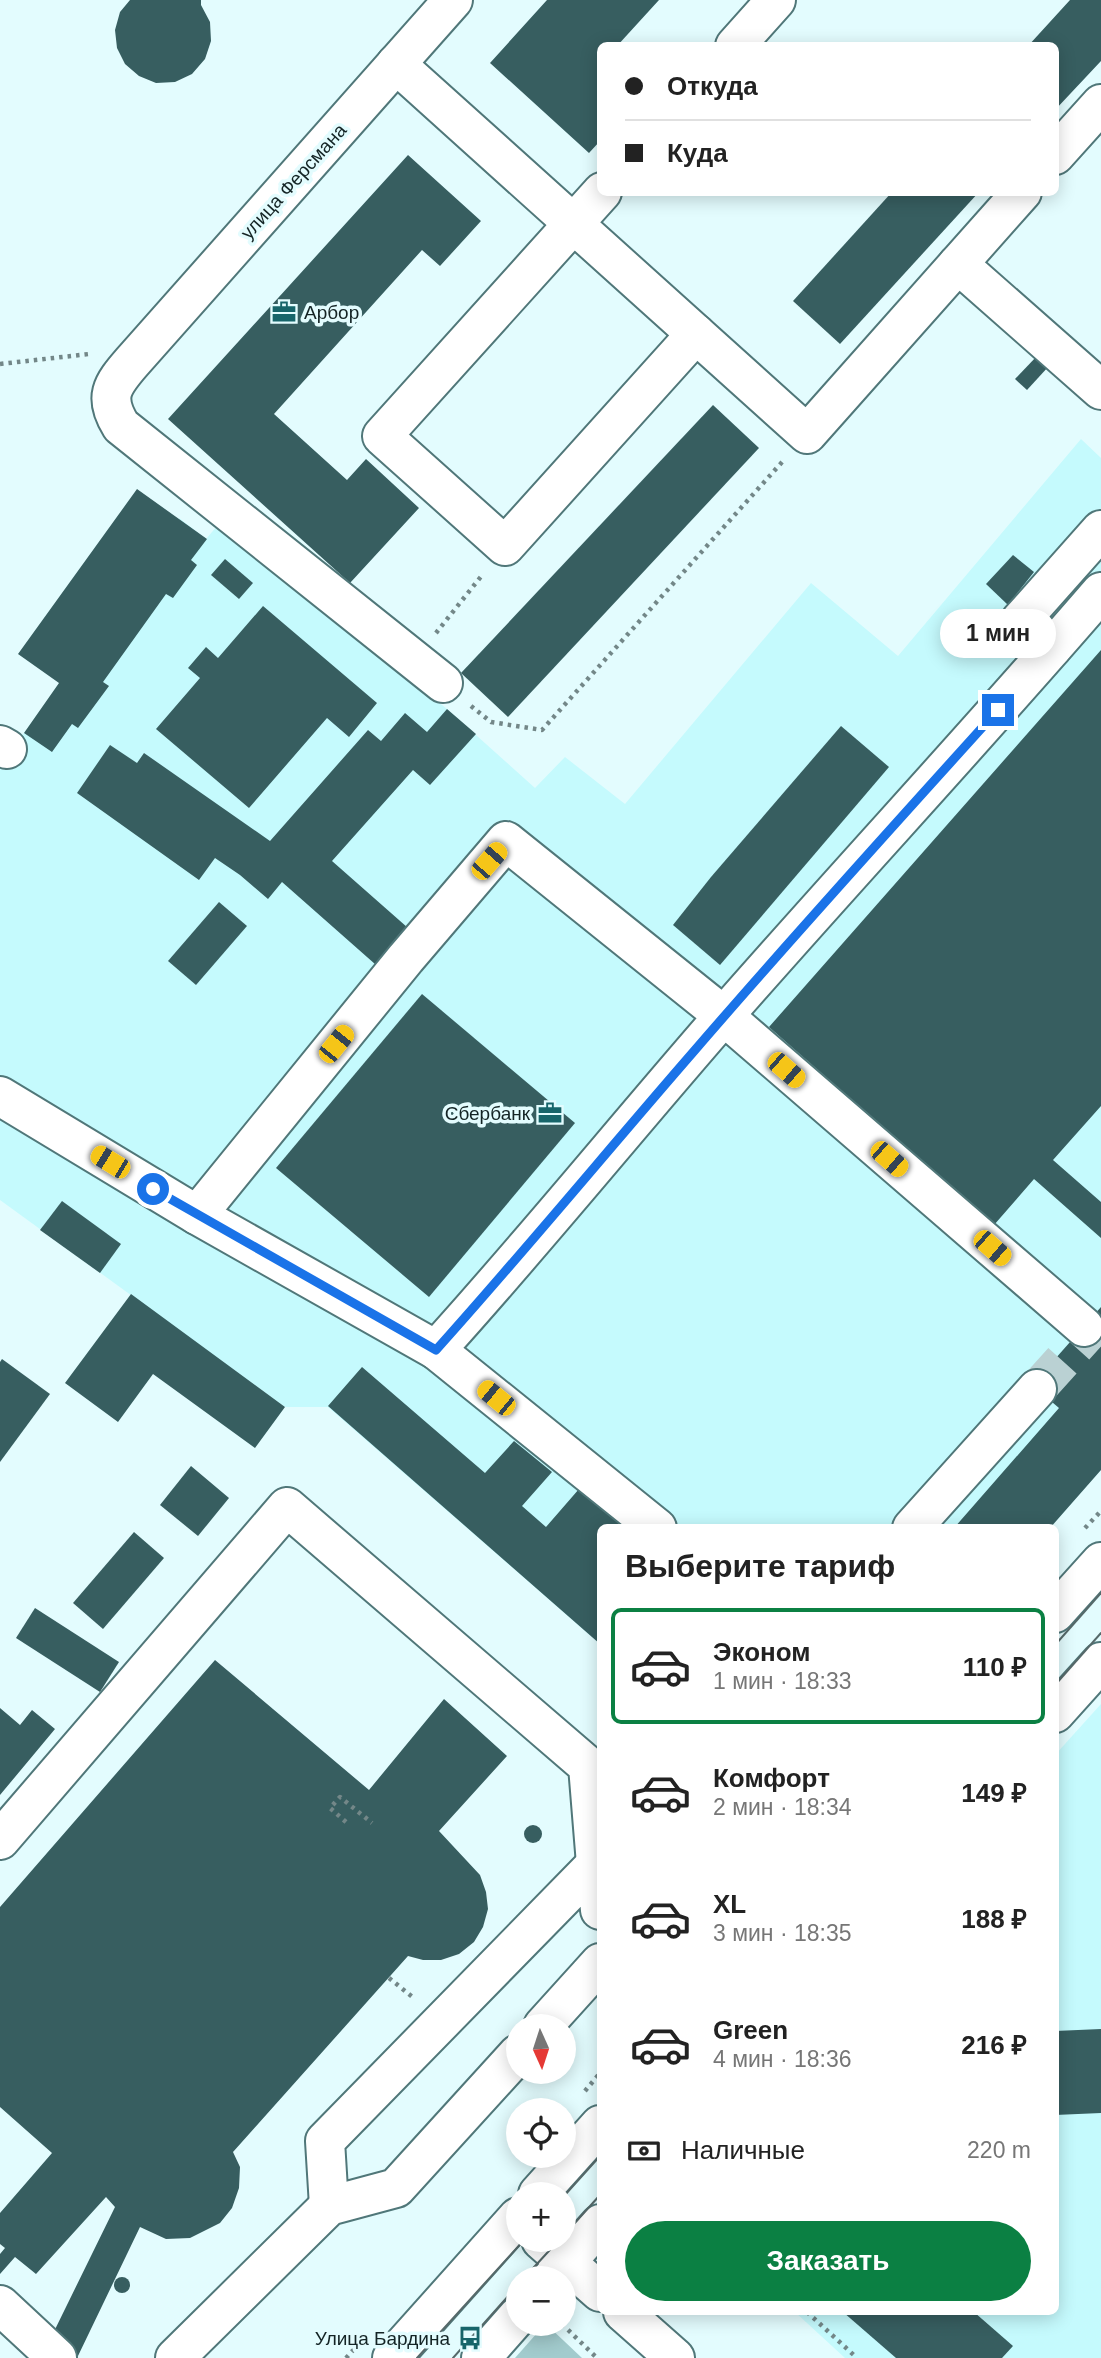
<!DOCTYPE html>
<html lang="ru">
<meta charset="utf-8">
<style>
body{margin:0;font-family:Helvetica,sans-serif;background:#f6f6f6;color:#222;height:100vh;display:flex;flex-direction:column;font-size:26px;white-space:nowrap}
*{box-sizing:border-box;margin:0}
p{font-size:23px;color:#767676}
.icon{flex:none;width:38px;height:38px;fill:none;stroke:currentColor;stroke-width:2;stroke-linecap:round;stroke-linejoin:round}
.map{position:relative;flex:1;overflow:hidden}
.sheet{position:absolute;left:597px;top:1524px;width:462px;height:791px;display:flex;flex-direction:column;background:#fff;border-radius:10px;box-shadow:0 4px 18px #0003}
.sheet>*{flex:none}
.guide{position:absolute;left:597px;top:42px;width:462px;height:154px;border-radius:10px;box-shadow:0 4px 18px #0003;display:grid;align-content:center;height:154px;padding:0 28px;background:#fff}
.needle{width:46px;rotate:177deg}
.controls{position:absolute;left:506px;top:2014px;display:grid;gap:14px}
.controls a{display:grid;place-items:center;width:70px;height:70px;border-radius:50%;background:#fff;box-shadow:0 4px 18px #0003;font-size:35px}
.end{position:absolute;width:32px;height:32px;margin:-16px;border:9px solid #1a73e8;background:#fff;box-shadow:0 0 0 4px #fff}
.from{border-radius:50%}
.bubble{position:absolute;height:49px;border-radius:24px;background:#fff;box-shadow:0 4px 18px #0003;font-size:23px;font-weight:700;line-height:49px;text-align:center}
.car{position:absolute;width:21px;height:42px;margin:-21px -10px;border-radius:9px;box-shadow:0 0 5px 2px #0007;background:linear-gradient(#f5c518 24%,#345 0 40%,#f5c518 0 76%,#345 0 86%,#f5c518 0)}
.guide b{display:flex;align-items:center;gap:24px;height:66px;font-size:26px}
.guide b+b{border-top:2px solid #e0e0e0}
.guide i{width:18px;height:18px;background:#222}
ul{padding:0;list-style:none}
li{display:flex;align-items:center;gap:21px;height:116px;margin:0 14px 10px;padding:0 14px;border:4px solid transparent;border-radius:10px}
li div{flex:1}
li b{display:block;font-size:26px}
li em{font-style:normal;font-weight:700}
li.on{border-color:#0b8043}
li>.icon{width:63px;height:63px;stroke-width:1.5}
h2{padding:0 28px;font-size:32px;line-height:84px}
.pay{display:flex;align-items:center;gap:18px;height:77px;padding:0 28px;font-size:26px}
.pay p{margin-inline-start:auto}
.action{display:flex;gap:14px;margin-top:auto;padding:14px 28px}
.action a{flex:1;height:80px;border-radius:42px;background:#0b8043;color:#fff;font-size:28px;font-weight:700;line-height:80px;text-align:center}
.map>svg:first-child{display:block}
.built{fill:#c5fafd}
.forest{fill:#a2cbcd}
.building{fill:#375e60}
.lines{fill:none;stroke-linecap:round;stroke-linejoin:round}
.minor-tunnel{stroke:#bad1d3;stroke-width:38;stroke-dasharray:38 19;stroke-linecap:butt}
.minor-casing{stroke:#507779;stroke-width:42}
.major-casing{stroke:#507779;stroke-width:42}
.path{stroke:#738788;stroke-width:4.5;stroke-dasharray:3.5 5;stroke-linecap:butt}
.minor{stroke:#fff;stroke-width:38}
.major{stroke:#fff;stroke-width:38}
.tram{stroke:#56696a;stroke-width:2}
.route{stroke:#1a73e8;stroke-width:9}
.labels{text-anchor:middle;stroke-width:7;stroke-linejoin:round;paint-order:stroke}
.street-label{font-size:19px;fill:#142425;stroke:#e3fcfe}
.poi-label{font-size:19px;fill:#142425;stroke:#e3fcfe;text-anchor:end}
</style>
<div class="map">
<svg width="1101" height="2358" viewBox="0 0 1101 2358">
<rect width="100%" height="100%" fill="#e3fcfe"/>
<!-- built -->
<g class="built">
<path d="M1081,439L1101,458V1469L1050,1528H600V1644L328,1407H285L0,1200V757L24,733L179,518L206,539L218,525L447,709L535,788L565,757L625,804L811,583L898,656Z"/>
<path d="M1101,1704V2358H845L795,2312H1055V1755Z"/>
</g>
<!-- forest -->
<path class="forest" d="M545,2324H546L582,2358H515Z"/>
<!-- building -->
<g class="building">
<path d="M130,0H201V5L210,22L211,41L205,59L192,74L175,82L156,83L139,76L125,64L117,48L115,30L120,12Z"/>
<path d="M547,0H659L617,46H600V141L589,153L490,63Z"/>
<path d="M1070,0H1101V61L1055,110V46H1028Z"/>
<path d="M408,155L481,221L440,266L422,250L274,414L347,480L366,459L419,508L350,583L168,419Z"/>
<path d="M892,192H979L840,344L793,301Z"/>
<path d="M1037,356L1049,366L1027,390L1015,379Z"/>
<path d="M713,405L759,448L508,717L461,673Z"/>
<path d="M137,489L207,539L191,560L197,565L173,598L166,594L103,682L109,686L78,728L72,724L52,752L24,733L59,683L18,654Z"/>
<path d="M1013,555L1034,572L1008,605L986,584Z"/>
<path d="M225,559L253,583L239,599L211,575Z"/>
<path d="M263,606L377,703L349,737L327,718L249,808L156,729L200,678L188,668L206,647L218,658Z"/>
<path d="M1101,650V1106L1053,1160L1101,1202V1238L1034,1179L994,1225L769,1027Z"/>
<path d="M447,709L476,734L430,785L413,770L332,861L416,935L384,972L282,882L268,899L240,875L215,858L199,880L77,793L110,745L137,763L144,753L270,841L368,730L381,741L405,713L427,732Z"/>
<path d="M841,726L889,767L720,965L673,925L711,877Z"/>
<path d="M219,902L247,926L196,985L168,961Z"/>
<path d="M422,994L575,1123L429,1297L276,1168Z"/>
<path d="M62,1201L121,1244L100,1273L40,1230Z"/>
<path d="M131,1294L285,1407L255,1448L153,1374L118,1422L65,1383Z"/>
<path d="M1101,1307V1470L1050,1528H954L1059,1408L1032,1385Z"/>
<path d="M2,1359L50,1394L0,1462V1362Z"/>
<path d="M362,1367L485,1473L514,1441L552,1472L522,1506L546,1527L579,1489L624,1528H600V1644L328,1406Z"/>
<path d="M191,1466L229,1498L198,1536L160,1505Z"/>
<path d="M134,1532L164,1558L103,1629L73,1603Z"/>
<path d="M35,1608L119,1662L100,1692L16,1638Z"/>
<path d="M215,1660L369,1790L444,1699L507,1756L439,1831L480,1875L486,1892L488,1909L483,1927L474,1942L459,1954L441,1960H423L408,1956L233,2152L240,2167L239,2188L232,2208L220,2223L190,2238L166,2239L140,2227L77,2358H41L115,2207L106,2197L36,2274L15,2257L0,2274V2254L5,2248L0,2244V2213L52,2153L0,2107V1907Z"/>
<path d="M0,1708L20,1725L32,1710L55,1729L0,1795Z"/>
<circle cx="533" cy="1834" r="9"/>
<path d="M1101,2029V2113L1055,2115V2031Z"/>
<circle cx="122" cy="2285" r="8"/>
<path d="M843,2312H974L1013,2346L1002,2358H896Z"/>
</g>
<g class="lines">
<!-- minor-tunnel -->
<path class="minor-tunnel" d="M1037,1389L1101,1318"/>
<!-- minor casing -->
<g class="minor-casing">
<g id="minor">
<path d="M735,46L776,0"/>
<path d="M396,64L807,434L1022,192"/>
<path d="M1055,155L1101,104"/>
<path d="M602,192L382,436L505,546L696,334"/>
<path d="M958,264L1101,390"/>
<path d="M1052,648L1020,621L1101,530"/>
<path d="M443,683L121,426C103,397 112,385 132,362L453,0"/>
<path d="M0,745L7,749"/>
<path d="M0,1096L197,1215L436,1350"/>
<path d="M197,1215L406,958L506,841L724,1016L1084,1327"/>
<path d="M657,1528L436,1350C534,1242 626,1128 722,1018C847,875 977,736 1101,592"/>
<path d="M912,1528L1037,1389"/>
<path d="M0,1840L287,1507L588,1766L596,1864H600"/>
<path d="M543,2026L600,1963"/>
<path d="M329,2206L325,2141L596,1864L600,1910"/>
<path d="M541,2240L600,2292"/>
<path d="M0,2305L57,2358"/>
<path d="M623,2312L675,2358"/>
<path d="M175,2358L329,2206L396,2188L518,2054"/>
</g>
</g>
<!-- major casing -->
<g class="major-casing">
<g id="major">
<path d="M1055,1613L1101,1562"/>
<path d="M1055,1713L1101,1662"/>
<path d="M538,2194L600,2125"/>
<path d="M552,2278L600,2224"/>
<path d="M392,2358L518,2217"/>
<path d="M481,2358L518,2316"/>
</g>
</g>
<!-- path -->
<g class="path">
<path d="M0,364L89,354"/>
<path d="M436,633L483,574"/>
<path d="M471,706L491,722L542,730L783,461"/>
<path d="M1085,1528L1101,1511"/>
<path d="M346,1822L330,1808L340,1797L372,1823"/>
<path d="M389,1978L415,1999"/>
<path d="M585,2091L600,2073"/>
<path d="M807,2312L857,2358"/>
<path d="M562,2324L597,2358"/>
<path d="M346,2358L356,2347"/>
</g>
<!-- minor -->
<use href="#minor" class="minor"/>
<!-- major -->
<use href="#major" class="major"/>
<!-- tram -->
<g class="tram">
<path d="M1055,1645L1101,1593"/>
<path d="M1055,1685L1101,1633"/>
<path d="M564,2196L600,2156"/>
<path d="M564,2235L600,2195"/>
<path d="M524,2278L559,2240"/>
<path d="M417,2358L524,2240"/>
<path d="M453,2358L518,2285"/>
</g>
</g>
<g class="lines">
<!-- route -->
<path class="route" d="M153,1189L436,1350C524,1252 608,1150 695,1050C794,935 896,823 998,710"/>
</g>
<!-- icons -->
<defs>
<g id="office-bare" transform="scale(1.89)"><path d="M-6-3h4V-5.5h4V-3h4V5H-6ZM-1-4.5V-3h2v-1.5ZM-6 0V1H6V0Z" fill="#17656a" stroke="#e3fcfe" stroke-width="2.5" paint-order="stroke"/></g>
<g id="bus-bare" transform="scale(1.89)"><path d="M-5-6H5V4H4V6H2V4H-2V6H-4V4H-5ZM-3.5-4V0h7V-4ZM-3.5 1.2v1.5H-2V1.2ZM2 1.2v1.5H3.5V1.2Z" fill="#17656a" stroke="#e3fcfe" stroke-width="2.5" paint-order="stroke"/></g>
</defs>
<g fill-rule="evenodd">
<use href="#office-bare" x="284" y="312"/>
<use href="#office-bare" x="550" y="1113"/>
<use href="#bus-bare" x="470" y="2338"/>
</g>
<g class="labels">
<!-- street labels -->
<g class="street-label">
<text transform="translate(293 181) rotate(-48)" y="7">улица Ферсмана</text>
</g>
<!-- poi labels -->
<g class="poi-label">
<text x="304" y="319" text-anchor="start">Арбор</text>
<text x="530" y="1120">Сбербанк</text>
<text x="450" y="2345">Улица Бардина</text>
</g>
</g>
</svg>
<div class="controls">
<a><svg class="needle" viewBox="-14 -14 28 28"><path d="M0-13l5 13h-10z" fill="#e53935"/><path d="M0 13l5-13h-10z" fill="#767676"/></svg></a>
<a><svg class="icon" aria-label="locate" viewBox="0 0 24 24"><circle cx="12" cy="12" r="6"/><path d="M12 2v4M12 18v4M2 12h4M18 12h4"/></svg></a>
<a>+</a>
<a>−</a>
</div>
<i class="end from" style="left:153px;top:1189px"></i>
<i class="end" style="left:998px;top:710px"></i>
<div class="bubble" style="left:940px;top:609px;width:116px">1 мин</div>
<i class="car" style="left:489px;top:861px;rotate:41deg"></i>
<i class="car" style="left:336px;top:1044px;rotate:39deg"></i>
<i class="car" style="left:786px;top:1070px;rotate:131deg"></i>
<i class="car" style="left:889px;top:1159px;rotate:131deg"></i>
<i class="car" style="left:110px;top:1162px;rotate:301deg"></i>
<i class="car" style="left:992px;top:1248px;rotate:131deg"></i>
<i class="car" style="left:496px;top:1398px;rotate:309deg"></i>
<div class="guide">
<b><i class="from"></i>Откуда</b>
<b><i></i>Куда</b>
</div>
<section class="sheet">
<h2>Выберите тариф</h2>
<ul>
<li class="on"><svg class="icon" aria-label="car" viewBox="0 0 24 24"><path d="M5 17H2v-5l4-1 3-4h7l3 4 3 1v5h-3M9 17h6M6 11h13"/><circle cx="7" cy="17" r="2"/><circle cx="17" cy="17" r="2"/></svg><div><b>Эконом</b><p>1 мин · 18:33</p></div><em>110 ₽</em></li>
<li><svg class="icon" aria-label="car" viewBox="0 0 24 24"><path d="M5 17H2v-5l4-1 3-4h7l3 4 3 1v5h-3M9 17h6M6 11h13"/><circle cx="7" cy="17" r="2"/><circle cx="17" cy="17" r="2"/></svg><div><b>Комфорт</b><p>2 мин · 18:34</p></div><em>149 ₽</em></li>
<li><svg class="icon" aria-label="car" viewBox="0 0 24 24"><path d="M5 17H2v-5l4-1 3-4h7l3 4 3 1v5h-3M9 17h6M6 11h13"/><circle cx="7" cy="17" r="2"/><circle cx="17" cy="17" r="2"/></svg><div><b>XL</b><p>3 мин · 18:35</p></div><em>188 ₽</em></li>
<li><svg class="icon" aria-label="car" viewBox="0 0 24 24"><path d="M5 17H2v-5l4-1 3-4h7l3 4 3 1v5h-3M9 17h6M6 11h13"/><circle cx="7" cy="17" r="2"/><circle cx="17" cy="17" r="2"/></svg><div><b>Green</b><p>4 мин · 18:36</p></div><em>216 ₽</em></li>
</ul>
<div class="pay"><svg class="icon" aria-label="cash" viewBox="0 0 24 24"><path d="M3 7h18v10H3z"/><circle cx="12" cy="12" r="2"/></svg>Наличные<p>220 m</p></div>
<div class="action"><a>Заказать</a></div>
</section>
</div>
